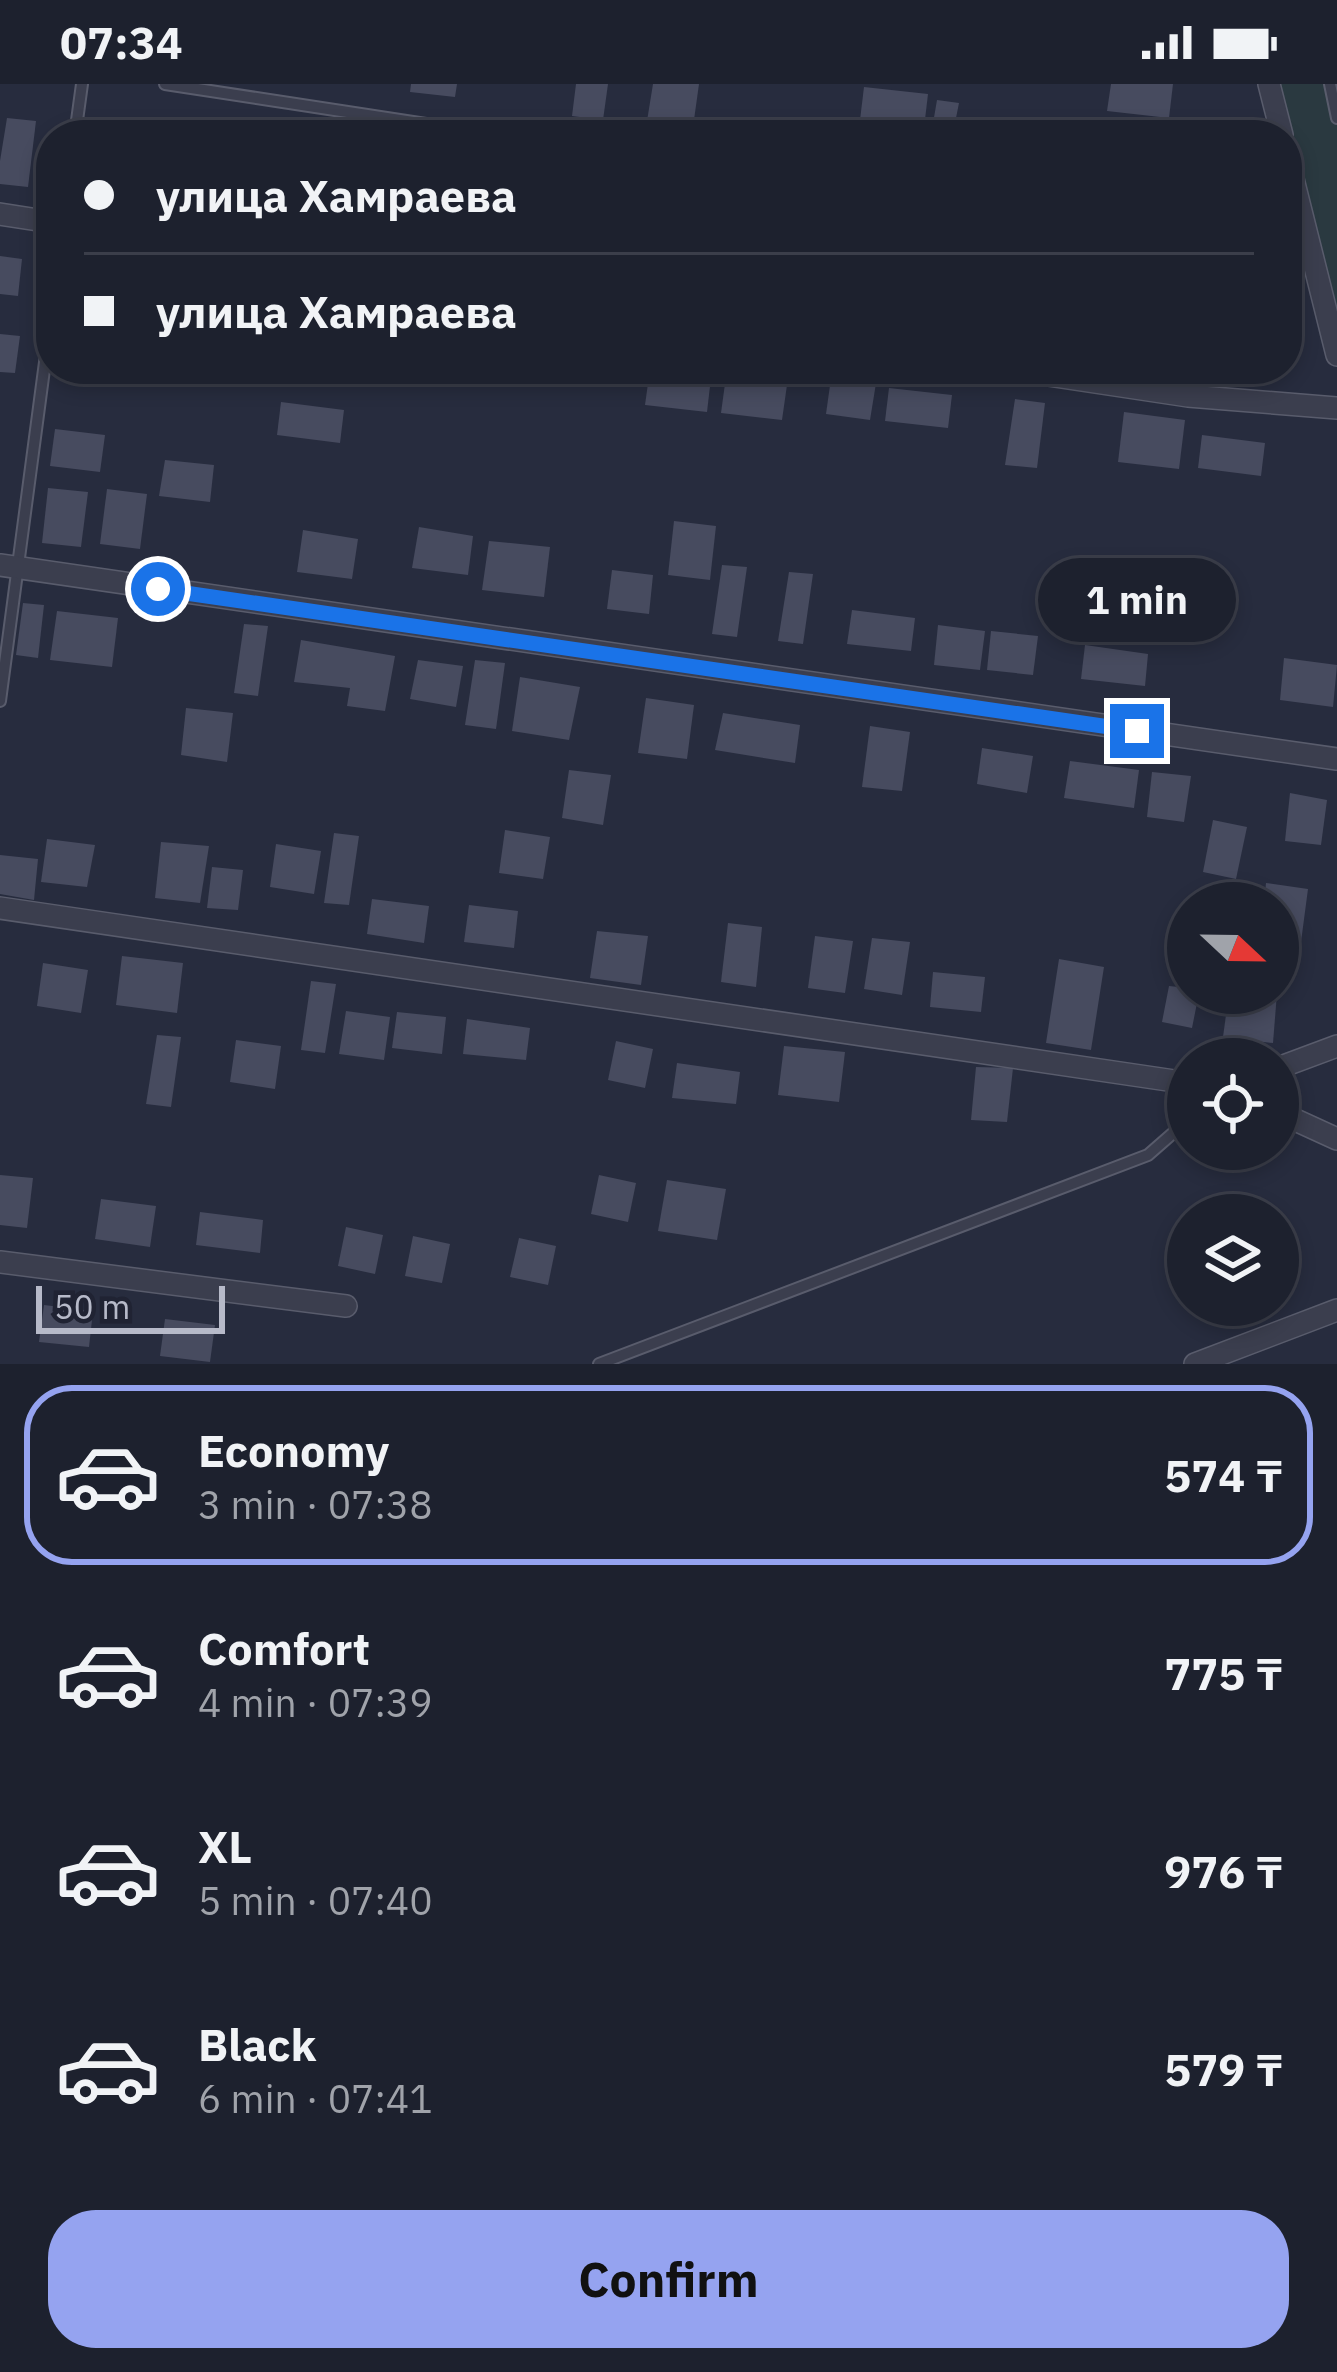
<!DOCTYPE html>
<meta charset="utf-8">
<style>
body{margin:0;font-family:"IBM Plex Sans",sans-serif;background:#252936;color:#f1f3f6;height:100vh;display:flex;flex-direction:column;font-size:45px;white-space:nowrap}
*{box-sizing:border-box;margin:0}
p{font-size:39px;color:#a0a3aa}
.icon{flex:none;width:66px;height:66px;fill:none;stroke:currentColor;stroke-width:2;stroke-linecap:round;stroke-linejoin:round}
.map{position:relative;height:1280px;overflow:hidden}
.panel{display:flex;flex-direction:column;background:#1d212e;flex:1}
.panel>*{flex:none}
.guide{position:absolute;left:36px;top:36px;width:1266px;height:264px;border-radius:48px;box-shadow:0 6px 18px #0003,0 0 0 3px #3b3e4a;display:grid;align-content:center;height:264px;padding:0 48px;background:#1d212e}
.needle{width:78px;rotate:112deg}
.tools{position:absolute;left:1167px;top:798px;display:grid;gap:24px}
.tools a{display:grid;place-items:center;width:132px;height:132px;border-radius:50%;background:#1d212e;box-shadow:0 6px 18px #0003,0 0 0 3px #3b3e4a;font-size:60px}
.scale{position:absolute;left:36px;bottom:30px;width:189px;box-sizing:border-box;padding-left:12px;border:6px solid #b7bac9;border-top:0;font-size:33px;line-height:42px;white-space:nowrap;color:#b7bac9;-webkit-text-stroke:9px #202333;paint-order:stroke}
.end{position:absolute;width:54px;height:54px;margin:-27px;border:15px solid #1a73e8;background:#fff;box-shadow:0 0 0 6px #fff}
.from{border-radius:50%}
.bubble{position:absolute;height:84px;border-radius:42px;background:#1d212e;box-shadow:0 6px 18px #0003,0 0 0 3px #3b3e4a;font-size:39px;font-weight:700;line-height:84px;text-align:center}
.guide b{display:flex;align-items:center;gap:42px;height:114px;font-size:45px}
.guide b+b{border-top:3px solid #3b3e4a}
.guide i{width:30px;height:30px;background:#f1f3f6}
ul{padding:21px 0 0;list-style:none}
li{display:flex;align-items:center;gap:36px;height:180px;margin:0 24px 18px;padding:0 24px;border:6px solid transparent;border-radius:48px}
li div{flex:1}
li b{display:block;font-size:45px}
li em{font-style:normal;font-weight:700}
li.selected{border-color:#95a3f0}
li>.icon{width:108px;height:108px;stroke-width:1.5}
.button{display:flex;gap:24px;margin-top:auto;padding:24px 48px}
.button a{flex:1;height:138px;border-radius:48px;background:#95a3f0;color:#111;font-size:48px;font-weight:700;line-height:138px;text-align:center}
.status{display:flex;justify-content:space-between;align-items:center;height:84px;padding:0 60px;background:#1d212e;direction:ltr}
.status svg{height:33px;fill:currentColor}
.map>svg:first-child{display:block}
.green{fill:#2a3940}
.building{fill:#474b5f}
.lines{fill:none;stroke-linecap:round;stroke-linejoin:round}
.service-casing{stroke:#595c6c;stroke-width:14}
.minor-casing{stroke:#595c6c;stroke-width:24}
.service{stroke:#3b3e4e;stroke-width:10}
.minor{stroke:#3b3e4e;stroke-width:21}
.route{stroke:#1a73e8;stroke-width:15}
</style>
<div class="status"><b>07:34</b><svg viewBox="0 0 49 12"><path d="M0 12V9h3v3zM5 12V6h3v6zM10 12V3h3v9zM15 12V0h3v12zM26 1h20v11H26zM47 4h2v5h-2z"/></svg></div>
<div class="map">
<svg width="1337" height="1280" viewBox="0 0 1337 1280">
<rect width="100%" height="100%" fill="#272c3e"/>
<!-- green -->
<path class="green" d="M1276,0H1337V243Z"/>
<!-- building -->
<g class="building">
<path d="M411,0H457L455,13L410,8Z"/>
<path d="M576,0H608L603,36L572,32Z"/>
<path d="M653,0H699L693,43L647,37Z"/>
<path d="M1111,0H1173L1169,34L1107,27Z"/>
<path d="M864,3L928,10L924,44L860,36Z"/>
<path d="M937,16L959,19L955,39L973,42L971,51H931Z"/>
<path d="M7,34L36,37L28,103L0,100V77Z"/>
<path d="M793,36L843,41L842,51H791Z"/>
<path d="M0,172L22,175L18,212L0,210Z"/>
<path d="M0,250L20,252L15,289L0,288Z"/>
<path d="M553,285H617L616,301L552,294Z"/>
<path d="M650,285H712L707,328L645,321Z"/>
<path d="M727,285L789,287L782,336L721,329Z"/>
<path d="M832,287L877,293L870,336L826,330Z"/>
<path d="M889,304L952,311L948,344L885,337Z"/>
<path d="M1015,315L1045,319L1037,384L1005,381Z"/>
<path d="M281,318L344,326L340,359L277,351Z"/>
<path d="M1124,328L1185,336L1179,385L1118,378Z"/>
<path d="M55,345L105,351L100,388L50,382Z"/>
<path d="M1202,351L1265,359L1261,392L1198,384Z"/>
<path d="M165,376L214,381L210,418L159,412Z"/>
<path d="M48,404L88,408L81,463L42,459Z"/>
<path d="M107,405L147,410L140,465L100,460Z"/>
<path d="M674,437L716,442L710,496L668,491Z"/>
<path d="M419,443L473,452L468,491L412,484Z"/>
<path d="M303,446L358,455L352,495L297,488Z"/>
<path d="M489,457L550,463L544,513L482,506Z"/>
<path d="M722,481L747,483L737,553L712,550Z"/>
<path d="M612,486L653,491L649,530L607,525Z"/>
<path d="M789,488L813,490L803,560L778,557Z"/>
<path d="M23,519L44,521L38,574L16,571Z"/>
<path d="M852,526L915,534L911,567L847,560Z"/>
<path d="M57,527L118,534L112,583L50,576Z"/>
<path d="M244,540L268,542L258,612L234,609Z"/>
<path d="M938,541L985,547L980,586L934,581Z"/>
<path d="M991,547L1038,552L1033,591L987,586Z"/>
<path d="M301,556L395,572L385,627L347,622L350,604L294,598Z"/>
<path d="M1085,561L1148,570L1145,602L1081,595Z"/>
<path d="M1284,574L1337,581L1333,623L1280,616Z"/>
<path d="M418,576L463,582L456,623L410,615Z"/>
<path d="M475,576L505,579L496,645L465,641Z"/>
<path d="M520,593L580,603L569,656L512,647Z"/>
<path d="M646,614L694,621L687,675L638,669Z"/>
<path d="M186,624L233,629L227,678L181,671Z"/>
<path d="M723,629L800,641L795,679L715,666Z"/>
<path d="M870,642L910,648L902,707L862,703Z"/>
<path d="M982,664L1033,672L1027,709L977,700Z"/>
<path d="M1070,677L1139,686L1134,724L1064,714Z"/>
<path d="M569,686L611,691L603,741L562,734Z"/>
<path d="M1152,688L1191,692L1184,738L1147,733Z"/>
<path d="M1290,709L1327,716L1321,761L1285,757Z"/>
<path d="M1213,736L1247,743L1236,795L1203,788Z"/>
<path d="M505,746L550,753L543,795L499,789Z"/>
<path d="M334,749L359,752L349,821L324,819Z"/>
<path d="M47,755L95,761L87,803L41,798Z"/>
<path d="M161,758L209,762L200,819L155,814Z"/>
<path d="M276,760L321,767L314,810L270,803Z"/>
<path d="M0,771L38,775L34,816L0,810Z"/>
<path d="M212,783L243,786L238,826L207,824Z"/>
<path d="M1266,799L1308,805L1301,858L1278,856V819H1264Z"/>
<path d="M372,815L429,822L424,859L367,850Z"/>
<path d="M469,821L518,827L514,864L464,858Z"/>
<path d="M728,839L762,843L756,903L721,898Z"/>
<path d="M597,847L648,852L641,901L590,894Z"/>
<path d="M815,852L853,857L845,909L808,904Z"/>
<path d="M872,854L910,858L902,911L864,905Z"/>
<path d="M122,872L183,879L177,929L116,921Z"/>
<path d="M1059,875L1104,883L1091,966L1046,959Z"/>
<path d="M43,879L88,886L81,929L37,922Z"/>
<path d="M933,888L985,893L981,928L930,923Z"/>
<path d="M311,897L336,900L325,969L301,966Z"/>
<path d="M1169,902L1188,904V909H1199L1192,944L1162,938Z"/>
<path d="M1229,909H1277L1273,959L1223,953Z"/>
<path d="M346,927L390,933L384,976L339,970Z"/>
<path d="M397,928L446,933L442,970L392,964Z"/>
<path d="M467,935L530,944L526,976L463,970Z"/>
<path d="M157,951L181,953L171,1023L146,1020Z"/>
<path d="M236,956L281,962L275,1005L230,998Z"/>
<path d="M616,957L653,965L645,1004L608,996Z"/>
<path d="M784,962L845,968L839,1018L778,1011Z"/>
<path d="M677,979L740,988L736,1020L672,1014Z"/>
<path d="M976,983L1013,984L1007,1038L971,1036Z"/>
<path d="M0,1091L33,1094L27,1144L0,1141Z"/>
<path d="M599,1091L636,1099L628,1138L591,1130Z"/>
<path d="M667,1096L726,1105L717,1156L658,1147Z"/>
<path d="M101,1115L156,1122L150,1163L95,1155Z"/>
<path d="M200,1128L263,1136L260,1169L196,1161Z"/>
<path d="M346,1143L383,1151L375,1190L338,1182Z"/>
<path d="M413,1152L450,1160L442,1199L405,1192Z"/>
<path d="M519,1154L556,1162L548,1201L510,1193Z"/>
<path d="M44,1221L93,1227L89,1263L39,1258Z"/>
<path d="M165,1235L215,1241L210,1278L160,1272Z"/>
</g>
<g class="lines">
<!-- service casing -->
<g class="service-casing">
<g id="service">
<path d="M165,0L498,51"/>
<path d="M1330,0L1337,34"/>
<path d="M75,51L82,0"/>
<path d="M0,617L51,233"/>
<path d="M599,1280L1148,1071L1188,1036"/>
</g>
</g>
<!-- minor casing -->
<g class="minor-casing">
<g id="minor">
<path d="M1269,0L1282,51"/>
<path d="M1287,71L1337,271"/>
<path d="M0,130L51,138"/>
<path d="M1009,285L1188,312L1337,324"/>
<path d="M0,481L1337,675"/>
<path d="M0,824L1188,999"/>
<path d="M1278,984L1337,962"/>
<path d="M1278,1028L1337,1055"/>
<path d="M0,1178L346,1222"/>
<path d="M1195,1280L1337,1226"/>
</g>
</g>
<!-- service -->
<use href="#service" class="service"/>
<!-- minor -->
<use href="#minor" class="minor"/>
</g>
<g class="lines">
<!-- route -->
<path class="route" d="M158,505L1137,647"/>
</g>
</svg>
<div class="tools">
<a><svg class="needle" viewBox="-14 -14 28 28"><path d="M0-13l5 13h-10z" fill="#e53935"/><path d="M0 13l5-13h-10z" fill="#a0a3aa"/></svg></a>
<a><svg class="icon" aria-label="locate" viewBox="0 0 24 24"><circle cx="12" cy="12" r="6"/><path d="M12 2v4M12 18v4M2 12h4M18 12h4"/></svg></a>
<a><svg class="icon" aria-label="layers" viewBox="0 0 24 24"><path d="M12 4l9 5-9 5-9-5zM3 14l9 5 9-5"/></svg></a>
</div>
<div class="scale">50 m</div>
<i class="end from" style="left:158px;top:505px"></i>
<i class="end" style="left:1137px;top:647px"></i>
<div class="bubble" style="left:1038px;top:474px;width:198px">1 min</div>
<div class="guide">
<b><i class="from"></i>улица Хамраева</b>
<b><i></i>улица Хамраева</b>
</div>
</div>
<section class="panel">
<ul>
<li class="selected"><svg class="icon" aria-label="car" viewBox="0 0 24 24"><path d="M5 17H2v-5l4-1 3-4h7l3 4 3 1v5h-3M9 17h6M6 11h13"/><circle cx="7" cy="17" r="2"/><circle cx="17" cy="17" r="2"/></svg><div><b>Economy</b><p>3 min · 07:38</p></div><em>574 ₸</em></li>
<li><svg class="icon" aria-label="car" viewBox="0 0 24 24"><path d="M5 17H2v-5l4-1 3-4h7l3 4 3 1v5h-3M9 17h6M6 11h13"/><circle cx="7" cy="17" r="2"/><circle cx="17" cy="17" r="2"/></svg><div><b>Comfort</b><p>4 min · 07:39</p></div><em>775 ₸</em></li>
<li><svg class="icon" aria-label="car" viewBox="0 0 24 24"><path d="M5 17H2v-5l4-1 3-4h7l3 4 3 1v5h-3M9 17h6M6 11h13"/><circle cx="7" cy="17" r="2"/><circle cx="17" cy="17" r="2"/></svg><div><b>XL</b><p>5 min · 07:40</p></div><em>976 ₸</em></li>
<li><svg class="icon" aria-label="car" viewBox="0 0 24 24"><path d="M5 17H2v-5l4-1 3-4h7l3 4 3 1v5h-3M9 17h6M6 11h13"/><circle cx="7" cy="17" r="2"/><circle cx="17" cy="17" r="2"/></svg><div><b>Black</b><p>6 min · 07:41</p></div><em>579 ₸</em></li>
</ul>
<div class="button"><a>Confirm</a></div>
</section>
